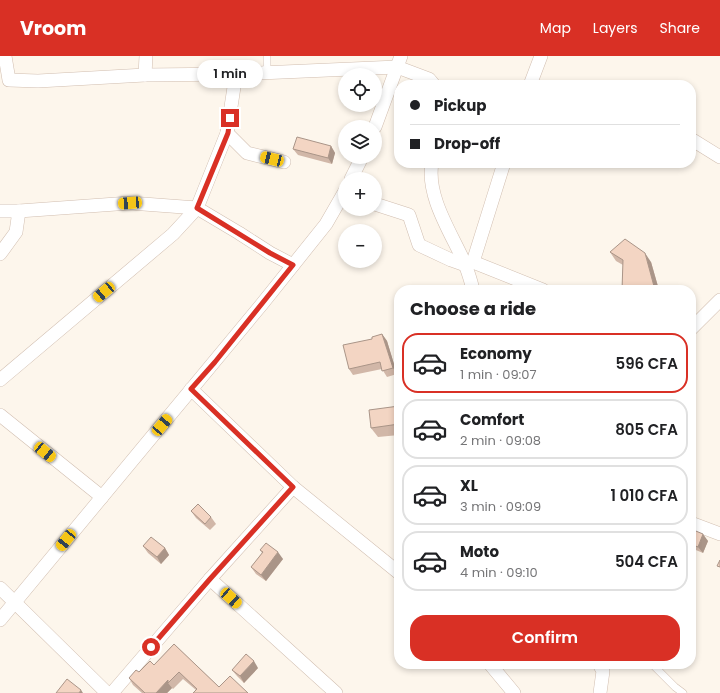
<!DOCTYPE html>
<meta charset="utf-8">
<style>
body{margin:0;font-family:Poppins,sans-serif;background:#f6f6f6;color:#202124;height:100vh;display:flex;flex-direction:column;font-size:15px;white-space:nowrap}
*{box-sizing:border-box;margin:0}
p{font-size:13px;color:#757577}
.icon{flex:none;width:22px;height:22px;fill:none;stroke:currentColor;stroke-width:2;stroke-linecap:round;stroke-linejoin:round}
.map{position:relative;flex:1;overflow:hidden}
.panel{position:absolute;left:394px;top:229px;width:302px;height:384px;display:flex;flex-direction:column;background:#fff;border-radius:16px;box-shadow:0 2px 6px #0003}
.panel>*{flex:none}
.guide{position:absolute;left:394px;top:24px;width:302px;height:88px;border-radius:16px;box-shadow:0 2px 6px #0003;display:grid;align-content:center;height:88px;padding:0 16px;background:#fff}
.tools{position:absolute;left:338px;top:12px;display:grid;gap:8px}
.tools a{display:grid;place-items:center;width:44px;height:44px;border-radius:50%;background:#fff;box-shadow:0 2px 6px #0003;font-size:20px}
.end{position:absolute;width:18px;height:18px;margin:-9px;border:5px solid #d93025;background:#fff;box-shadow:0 0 0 2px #fff}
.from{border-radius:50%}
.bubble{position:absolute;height:28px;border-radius:14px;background:#fff;box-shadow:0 2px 6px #0003;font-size:13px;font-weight:600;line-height:28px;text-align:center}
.car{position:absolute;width:12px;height:24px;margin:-12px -6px;border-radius:5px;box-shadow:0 0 3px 1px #0007;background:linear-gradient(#f5c518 24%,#345 0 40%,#f5c518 0 76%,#345 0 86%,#f5c518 0)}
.guide b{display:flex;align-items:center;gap:14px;height:38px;font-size:15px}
.guide b+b{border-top:1px solid #e0e0e0}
.guide i{width:10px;height:10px;background:#202124}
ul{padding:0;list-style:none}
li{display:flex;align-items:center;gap:12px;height:60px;margin:0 8px 6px;padding:0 8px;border:2px solid #e0e0e0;border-radius:16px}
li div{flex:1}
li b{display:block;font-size:15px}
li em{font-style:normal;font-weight:600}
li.active{border-color:#d93025}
li>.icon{width:36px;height:36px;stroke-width:1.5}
h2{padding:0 16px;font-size:18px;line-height:48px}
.primary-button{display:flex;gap:8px;margin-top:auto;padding:8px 16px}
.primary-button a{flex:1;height:46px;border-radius:16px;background:#d93025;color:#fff;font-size:16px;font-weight:600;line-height:46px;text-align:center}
header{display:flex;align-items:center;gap:24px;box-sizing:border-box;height:56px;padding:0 20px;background:#d93025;color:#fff}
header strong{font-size:19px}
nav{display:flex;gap:22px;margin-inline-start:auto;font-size:14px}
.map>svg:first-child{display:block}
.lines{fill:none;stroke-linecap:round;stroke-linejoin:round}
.lane-casing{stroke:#d1beb0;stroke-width:8}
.street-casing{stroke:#d1beb0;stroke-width:14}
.lane{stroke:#fff;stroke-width:7}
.street{stroke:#fff;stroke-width:13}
.wall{fill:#d1b7a8}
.shaded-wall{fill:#aa9588}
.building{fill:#f3d5c3;stroke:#aa9588}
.route{stroke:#d93025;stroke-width:5}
</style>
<header>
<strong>Vroom</strong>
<nav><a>Map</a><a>Layers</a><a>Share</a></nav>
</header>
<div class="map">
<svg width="720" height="637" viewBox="0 0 720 637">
<rect width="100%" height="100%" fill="#fdf6ec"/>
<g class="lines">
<!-- lane casing -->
<g class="lane-casing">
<g id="lane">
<path d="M267,0V16"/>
<path d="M652,608L675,631L683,637"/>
</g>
</g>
<!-- street casing -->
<g class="street-casing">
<g id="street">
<path d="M5,0L9,24L38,25L145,19L236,18L397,11L429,23L434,29"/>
<path d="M145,19L146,0"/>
<path d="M530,29L541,0"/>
<path d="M375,71L401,0"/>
<path d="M227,77L247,97L284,106"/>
<path d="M691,83L720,101"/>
<path d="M432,107C426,141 452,178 465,208C468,216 471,225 473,234"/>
<path d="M351,123L362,101"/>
<path d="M375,148L409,159L419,189L451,204L465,209L473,206L543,234"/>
<path d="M0,155H19L130,147L197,152L239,177L270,197L293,209"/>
<path d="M0,198L16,176L19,155"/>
<path d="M473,206L504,107"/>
<path d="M691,273L720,244"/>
<path d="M0,324L173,178L197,152L227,77L236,18"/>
<path d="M191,333L293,431L399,517"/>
<path d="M0,359L102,441"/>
<path d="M691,467L720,478"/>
<path d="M210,523L336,637"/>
<path d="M0,532L107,637"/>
<path d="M0,564L262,248L326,168L345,135"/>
<path d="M490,608L514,637"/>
<path d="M599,608L603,615L600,637"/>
<path d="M112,637L210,523L293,431"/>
</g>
</g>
<!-- lane -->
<use href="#lane" class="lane"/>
<!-- street -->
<use href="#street" class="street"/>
</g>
<!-- wall -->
<g class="wall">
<path d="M331,90L335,97L332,108L298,99L293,93Z"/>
<path d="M610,196L651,206L659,234H622L623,209L616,205Z"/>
<path d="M382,278L387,285L397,318L387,321L382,313L353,319L349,313L372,283Z"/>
<path d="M399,350V379L378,381L371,372Z"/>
<path d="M191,455L211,461L216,468L210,474L196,462Z"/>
<path d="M691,473L708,485L703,497L691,492Z"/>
<path d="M143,490L165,492L169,499L161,508L148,497Z"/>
<path d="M260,494L283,503L266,525L256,518L251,511L262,497Z"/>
<path d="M174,588L219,631L248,637L196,634L183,623L173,633L172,632L167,637H142L133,629L129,622L139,616L154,609Z"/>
<path d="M258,612L244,627L237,620L232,614Z"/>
</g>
<!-- shaded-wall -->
<g class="shaded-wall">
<path d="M331,90L335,97L332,108L328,102Z"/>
<path d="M645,197L651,206L659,234H655Z"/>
<path d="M382,278L387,285L397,318L393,312Z"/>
<path d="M703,478L708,485L703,497L698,491Z"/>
<path d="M165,492L169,499L161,508L157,501Z"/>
<path d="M278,496L283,503L266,525L261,519Z"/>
<path d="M254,605L258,612L244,627L240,620Z"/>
<path d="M168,624V627L172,632L167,637H156Z"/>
<path d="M81,634L83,637H79Z"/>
</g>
<!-- building -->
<g class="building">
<path d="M297,81L331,90L328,102L293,93Z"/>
<path d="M625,183L645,197L655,234H646L645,233L641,234H622L623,204L610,196Z"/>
<path d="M382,278L393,312L382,315L380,306L349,313L343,289L372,283V281Z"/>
<path d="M399,350V368L371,372L369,354Z"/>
<path d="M198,448L211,461L205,468L191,455Z"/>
<path d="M691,473L703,478L698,491L691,488Z"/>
<path d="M151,481L165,492L157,501L143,490Z"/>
<path d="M266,487L278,496L261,519L251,511L263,496L260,494Z"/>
<path d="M720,504V511L717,510Z"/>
<path d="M174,588L219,631L230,620L248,637H193L197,633L179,616L168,627V624L156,637H145L129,622L136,614L139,616L150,605L154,609Z"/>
<path d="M246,598L254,605L240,620L232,614Z"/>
<path d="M67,623L81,634L79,637H56Z"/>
</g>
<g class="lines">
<!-- route -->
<path class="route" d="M151,591L210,523L293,431L191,333L215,306L293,209L270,197L197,152L228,77L230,62"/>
</g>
</svg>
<div class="tools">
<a><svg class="icon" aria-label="locate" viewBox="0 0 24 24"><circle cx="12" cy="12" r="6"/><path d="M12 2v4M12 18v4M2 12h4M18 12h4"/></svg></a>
<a><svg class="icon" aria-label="layers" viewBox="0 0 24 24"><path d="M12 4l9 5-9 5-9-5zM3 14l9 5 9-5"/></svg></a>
<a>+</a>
<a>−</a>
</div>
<i class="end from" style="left:151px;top:591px"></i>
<i class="end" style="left:230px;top:62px"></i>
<div class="bubble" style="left:197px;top:4px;width:66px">1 min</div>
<i class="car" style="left:272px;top:103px;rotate:284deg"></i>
<i class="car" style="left:130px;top:147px;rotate:266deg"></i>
<i class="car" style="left:104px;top:236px;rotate:230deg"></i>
<i class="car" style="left:162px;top:369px;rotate:40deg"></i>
<i class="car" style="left:45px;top:396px;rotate:129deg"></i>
<i class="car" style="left:66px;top:484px;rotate:219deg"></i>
<i class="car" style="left:231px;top:542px;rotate:132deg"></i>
<div class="guide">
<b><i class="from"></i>Pickup</b>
<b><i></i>Drop-off</b>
</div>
<section class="panel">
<h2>Choose a ride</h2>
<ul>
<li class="active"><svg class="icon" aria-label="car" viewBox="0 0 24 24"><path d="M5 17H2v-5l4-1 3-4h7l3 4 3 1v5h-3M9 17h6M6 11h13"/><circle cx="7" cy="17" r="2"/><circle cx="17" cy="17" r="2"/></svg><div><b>Economy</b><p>1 min · 09:07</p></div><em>596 CFA</em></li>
<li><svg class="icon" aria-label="car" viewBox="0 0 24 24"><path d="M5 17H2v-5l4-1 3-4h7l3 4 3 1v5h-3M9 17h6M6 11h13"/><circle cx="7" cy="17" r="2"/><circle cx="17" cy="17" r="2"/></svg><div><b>Comfort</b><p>2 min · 09:08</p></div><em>805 CFA</em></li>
<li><svg class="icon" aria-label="car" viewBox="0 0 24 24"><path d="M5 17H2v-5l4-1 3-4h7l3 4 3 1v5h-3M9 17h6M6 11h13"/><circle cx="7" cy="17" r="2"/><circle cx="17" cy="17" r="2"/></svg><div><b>XL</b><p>3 min · 09:09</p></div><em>1 010 CFA</em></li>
<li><svg class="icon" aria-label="car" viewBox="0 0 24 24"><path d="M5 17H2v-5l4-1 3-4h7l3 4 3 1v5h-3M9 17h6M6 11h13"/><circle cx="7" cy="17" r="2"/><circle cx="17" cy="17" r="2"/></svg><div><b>Moto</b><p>4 min · 09:10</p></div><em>504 CFA</em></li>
</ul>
<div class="primary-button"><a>Confirm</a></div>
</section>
</div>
